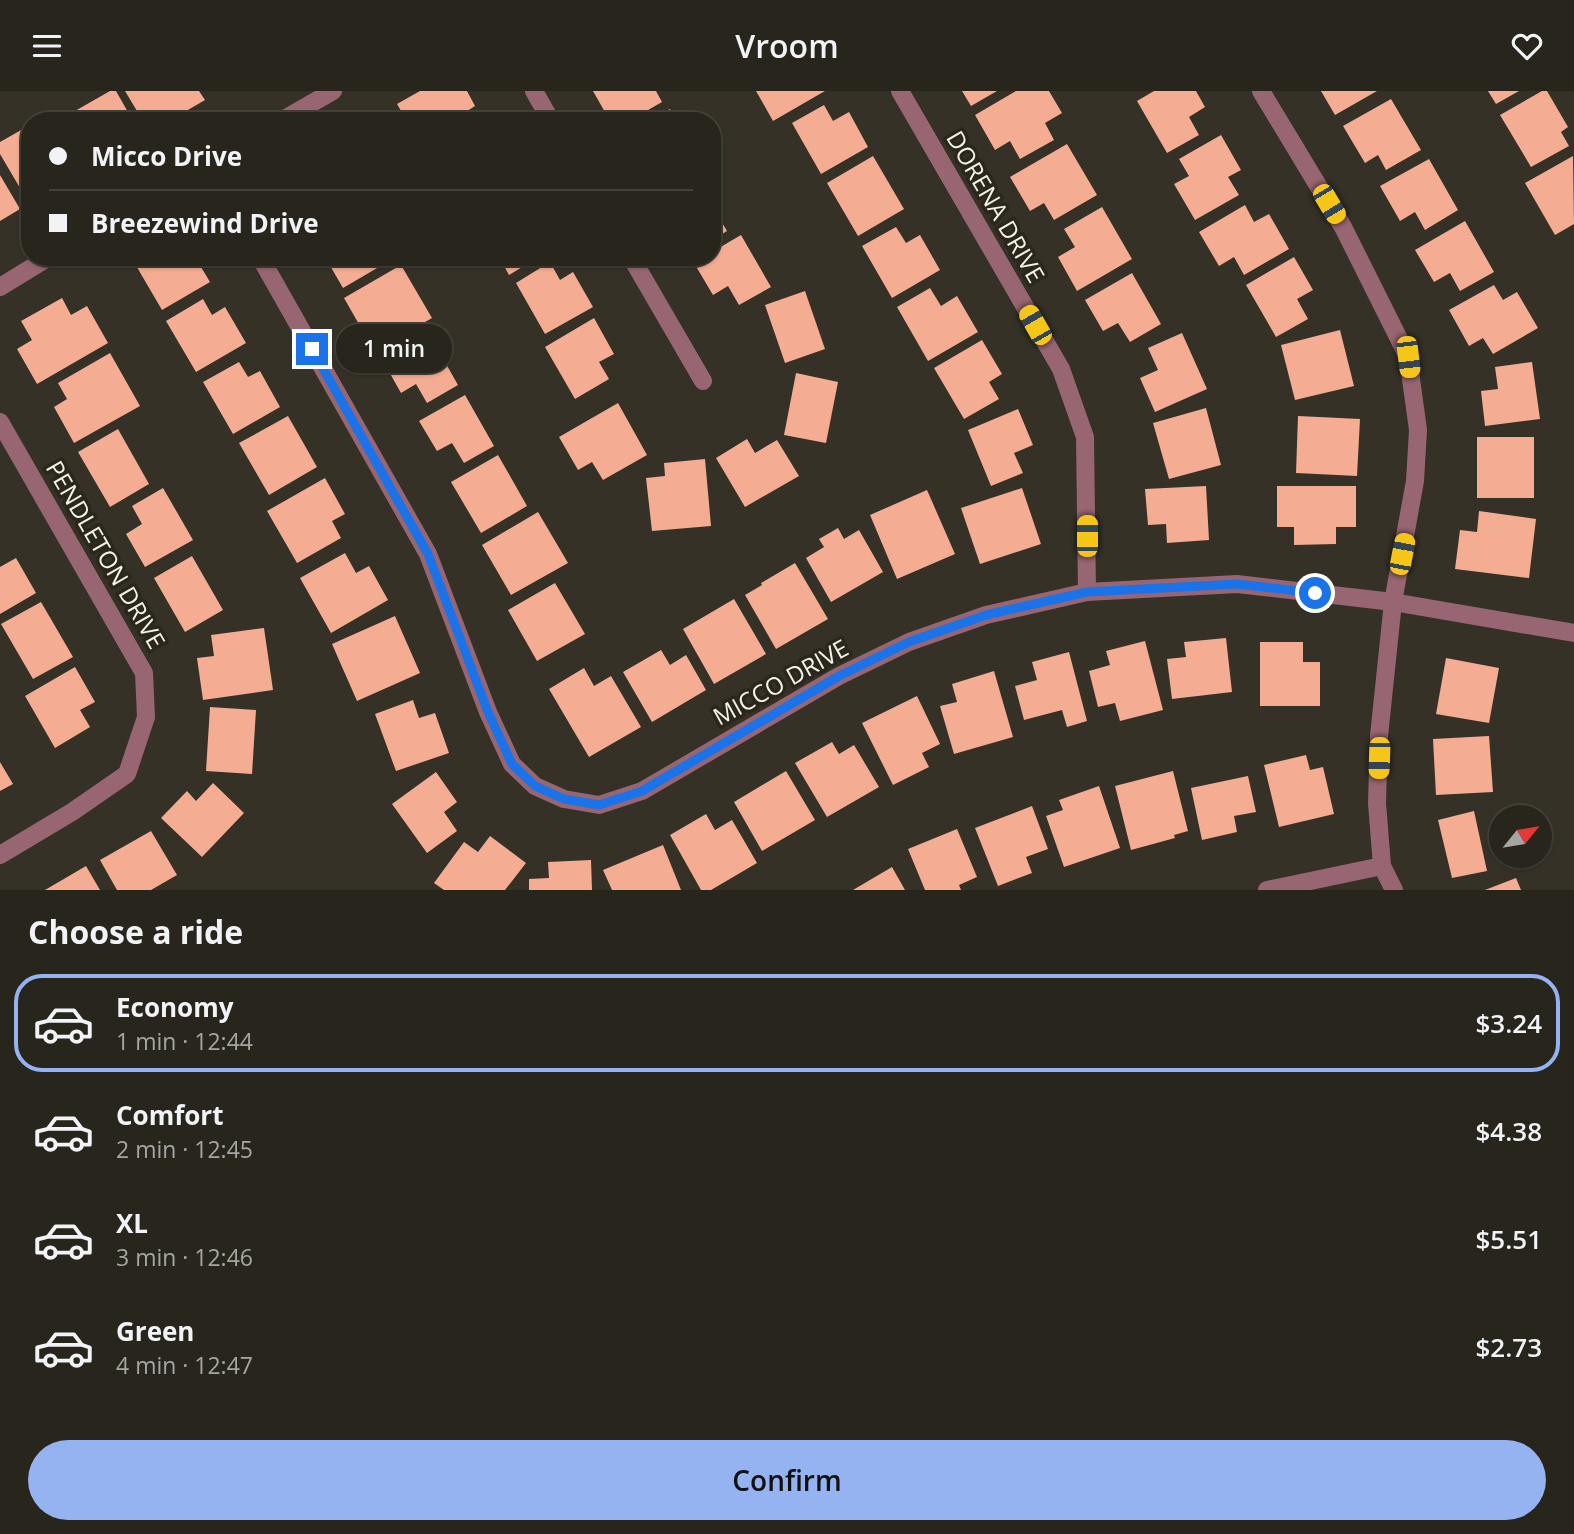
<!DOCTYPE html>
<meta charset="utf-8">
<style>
body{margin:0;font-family:"Open Sans",sans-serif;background:#302d26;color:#f1f3f6;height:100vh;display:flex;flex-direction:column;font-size:26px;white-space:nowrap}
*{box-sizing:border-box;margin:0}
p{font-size:23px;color:#a5a5a4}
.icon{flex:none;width:38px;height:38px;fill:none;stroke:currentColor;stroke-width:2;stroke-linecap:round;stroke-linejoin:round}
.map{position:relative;height:799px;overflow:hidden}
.side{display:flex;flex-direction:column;background:#28251d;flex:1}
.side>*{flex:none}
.top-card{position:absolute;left:21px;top:21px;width:700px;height:154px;border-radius:28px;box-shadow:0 2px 5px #0004,0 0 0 2px #44423b;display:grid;align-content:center;height:154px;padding:0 28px;background:#28251d}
.needle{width:46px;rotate:60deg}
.controls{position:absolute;left:1489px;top:714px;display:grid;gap:14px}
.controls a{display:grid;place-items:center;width:63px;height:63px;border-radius:50%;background:#28251d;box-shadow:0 2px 5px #0004,0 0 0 2px #44423b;font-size:35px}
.end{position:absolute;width:32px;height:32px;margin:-16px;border:9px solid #1a73e8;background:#fff;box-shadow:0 0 0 4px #fff}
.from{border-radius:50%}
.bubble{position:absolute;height:49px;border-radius:24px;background:#28251d;box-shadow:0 2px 5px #0004,0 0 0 2px #44423b;font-size:23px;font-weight:600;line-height:49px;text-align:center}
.car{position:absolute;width:21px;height:42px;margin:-21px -10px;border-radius:9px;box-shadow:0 0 5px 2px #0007;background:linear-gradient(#f5c518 24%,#345 0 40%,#f5c518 0 76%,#345 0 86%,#f5c518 0)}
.top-card b{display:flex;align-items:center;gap:24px;height:66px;font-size:26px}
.top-card b+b{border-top:2px solid #44423b}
.top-card i{width:18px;height:18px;background:#f1f3f6}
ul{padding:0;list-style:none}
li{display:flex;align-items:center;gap:21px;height:98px;margin:0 14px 10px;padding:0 14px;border:4px solid transparent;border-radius:28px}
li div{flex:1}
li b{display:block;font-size:26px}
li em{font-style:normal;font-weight:600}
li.current{border-color:#95b2f1}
li>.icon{width:63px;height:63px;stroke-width:1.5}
h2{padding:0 28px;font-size:32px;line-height:84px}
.button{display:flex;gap:14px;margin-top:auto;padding:14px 28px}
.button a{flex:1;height:80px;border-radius:42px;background:#95b2f1;color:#111;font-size:28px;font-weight:600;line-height:80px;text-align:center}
header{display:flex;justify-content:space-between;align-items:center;height:91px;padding:0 28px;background:#28251d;font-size:32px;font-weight:600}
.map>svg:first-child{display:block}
.building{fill:#f4ad93}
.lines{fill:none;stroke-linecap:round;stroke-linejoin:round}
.minor{stroke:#986572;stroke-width:18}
.route{stroke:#1a73e8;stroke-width:9}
.labels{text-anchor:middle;stroke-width:7;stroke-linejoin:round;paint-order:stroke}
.street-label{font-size:24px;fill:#f4f2eb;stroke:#2b271d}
</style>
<header><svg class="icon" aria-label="menu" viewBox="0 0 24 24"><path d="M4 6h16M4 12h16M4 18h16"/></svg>Vroom<svg class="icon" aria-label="heart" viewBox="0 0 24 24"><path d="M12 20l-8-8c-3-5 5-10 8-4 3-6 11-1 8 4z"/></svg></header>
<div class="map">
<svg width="1574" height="799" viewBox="0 0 1574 799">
<rect width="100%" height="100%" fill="#353127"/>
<!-- building -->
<g class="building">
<path d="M110,0H116L133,30H62L61,28Z"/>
<path d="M125,0H199L205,9L169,30H143Z"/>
<path d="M420,0H467L475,15L464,22L469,30H407L397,13Z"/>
<path d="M593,0H656L662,11L629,30H610Z"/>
<path d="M756,0H825L773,30Z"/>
<path d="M962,0H997L971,15Z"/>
<path d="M1016,0H1049L1062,22L1045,32L1054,49L1020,68L1010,50L995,59L975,24Z"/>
<path d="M1154,0H1196L1205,16L1189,26L1199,44L1167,62L1137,10Z"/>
<path d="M1321,0H1377L1335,24Z"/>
<path d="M1488,0H1519L1496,13Z"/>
<path d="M1542,0H1547L1568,36L1561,41L1569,55L1531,76L1500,24Z"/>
<path d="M1391,8L1421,59L1386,79L1378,64L1365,72L1343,35Z"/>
<path d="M824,14L833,30L849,21L868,56L821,83L792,32Z"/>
<path d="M670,18L677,30H649Z"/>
<path d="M30,34V114L0,63V51Z"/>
<path d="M1221,44L1241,79L1228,86L1239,104L1195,129L1174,93L1189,85L1179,68Z"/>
<path d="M1067,53L1097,104L1054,129L1044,112L1030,120L1010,86Z"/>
<path d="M873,65L904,118L858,145L827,92Z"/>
<path d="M1573,65L1574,133L1555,144L1525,92Z"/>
<path d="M1429,68L1458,119L1425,139L1415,121L1400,130L1380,95Z"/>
<path d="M0,84L20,118L0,130Z"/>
<path d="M1245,114L1254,131L1269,123L1289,158L1244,184L1234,166L1219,175L1199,141Z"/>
<path d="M712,115L727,140L712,149Z"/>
<path d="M1102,116L1132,168L1077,200L1058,166L1075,156L1064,138Z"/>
<path d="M1465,130L1494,181L1460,200L1450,182L1434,191L1415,159Z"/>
<path d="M896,136L906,152L920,144L940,179L892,207L862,155Z"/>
<path d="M741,144L771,196L739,214L728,195L713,204L694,172L703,166H712V161Z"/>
<path d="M131,166H195L210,191L162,219Z"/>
<path d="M325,166H380L384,173L343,197Z"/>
<path d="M499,166H539L509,184Z"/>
<path d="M1294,166L1313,199L1297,208L1308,228L1276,246L1246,194Z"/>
<path d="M550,171L560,189L573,181L593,216L545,243L516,192Z"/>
<path d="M401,174L432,227L387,253L377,235L364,242L344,207Z"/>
<path d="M1132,182L1161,233L1130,251L1118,232L1103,240L1085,209Z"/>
<path d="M1494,194L1503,209L1517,201L1538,237L1493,263L1483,247L1469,255L1449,219Z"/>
<path d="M930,197L941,215L957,205L978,241L928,270L897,216Z"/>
<path d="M805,200L825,258L785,272L765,214Z"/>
<path d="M62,207L71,224L87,215L108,252L37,293L17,258L32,249L21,230Z"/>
<path d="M203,208L212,224L225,216L246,252L196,281L166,230Z"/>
<path d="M594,227L614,263L599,271L609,288L575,308L545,256Z"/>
<path d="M1340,239L1354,295L1295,309L1281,254Z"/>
<path d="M1182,242L1207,298L1155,321L1140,287L1158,279L1148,257Z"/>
<path d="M429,243L458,294L427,312L416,293L401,302L383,270Z"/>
<path d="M982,249L1002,283L989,291L999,308L964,328L934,277Z"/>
<path d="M110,262L140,315L74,352L54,316L67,308L58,292Z"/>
<path d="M239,271L248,286L260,280L280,316L233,343L203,291Z"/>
<path d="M1532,271L1540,328L1485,335L1481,300L1498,298L1495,276Z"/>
<path d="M796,282L838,291L826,352L784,344Z"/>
<path d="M465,304L494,355L464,372L452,352L437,360L419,330Z"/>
<path d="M618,312L647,364L603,389L592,371L578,379L559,346Z"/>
<path d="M1206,317L1221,374L1169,388L1153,332Z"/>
<path d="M1018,318L1033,354L1014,362L1023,382L991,395L968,339Z"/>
<path d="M288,325L317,376L269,404L239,352Z"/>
<path d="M1298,325L1360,328L1357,385L1296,382Z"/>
<path d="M118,338L149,393L110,416L78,361Z"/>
<rect x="1477" y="346" width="57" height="61"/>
<path d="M747,348L755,362L777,349L799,385L745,416L716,367Z"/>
<path d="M498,364L527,415L481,442L451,391Z"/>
<path d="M705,368L711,435L652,440L646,387L665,385L664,372Z"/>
<path d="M325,387L345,423L332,430L341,447L297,472L267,420Z"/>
<path d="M1206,395L1209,449L1167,452L1166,433L1148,434L1145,398Z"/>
<path d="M1277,395H1356V436H1336V453L1294,454V436H1277Z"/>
<path d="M163,397L193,449L145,476L126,443L142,433L132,415Z"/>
<path d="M1022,397L1041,453L980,473L961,417Z"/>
<path d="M927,399L955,463L897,488L870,424Z"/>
<path d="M1479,420L1536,428L1529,487L1455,478L1460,439L1477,441Z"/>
<path d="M538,421L568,472L511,504L482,454Z"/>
<path d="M838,437L844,448L859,439L883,481L831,511L806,467L824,456L819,448Z"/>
<path d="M345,462L356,482L369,475L388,509L331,542L300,487Z"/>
<path d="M192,465L223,519L185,541L154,487Z"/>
<path d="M16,467L36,502L0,523V476Z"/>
<path d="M795,472L828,528L776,558L745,504L762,494L761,492Z"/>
<path d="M555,492L585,543L537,570L508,519Z"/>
<path d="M734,508L766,563L714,593L683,538Z"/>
<path d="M41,511L73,566L33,588L1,533Z"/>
<path d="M395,525L420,582L357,610L332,553Z"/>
<path d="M264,537L273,599L203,609L197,567L214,565L211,544Z"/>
<path d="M1226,547L1232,601L1172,608L1167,568L1186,566L1184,551Z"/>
<path d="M1145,550L1163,619L1120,630L1115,612L1098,616L1089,580L1110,574L1106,560Z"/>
<path d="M1260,551H1303V571H1320V615H1260Z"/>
<path d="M661,559L670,574L686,564L706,599L652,631L623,581Z"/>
<path d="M1069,561L1087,630L1067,636L1062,619L1024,629L1015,595L1037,589L1032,571Z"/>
<path d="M1446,567L1499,577L1489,632L1436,623Z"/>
<path d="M75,576L95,611L80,619L90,636L55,657L25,605Z"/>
<path d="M584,577L594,595L611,585L641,636L589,666L549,598Z"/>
<path d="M994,580L1013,646L954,663L940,615L957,611L952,593Z"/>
<path d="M917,605L940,653L922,662L929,676L893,694L862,632Z"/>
<path d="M413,609L419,627L435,622L449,662L396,680L375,623Z"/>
<path d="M210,616L256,619L252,683L206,680Z"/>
<path d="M1489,645L1493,701L1436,704L1433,648Z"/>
<path d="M832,651L839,663L854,654L879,696L827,726L795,672Z"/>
<path d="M1306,664L1310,679L1323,676L1334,723L1279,736L1264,674Z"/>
<path d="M0,671L13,693L0,700Z"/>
<path d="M786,680L815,729L762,760L734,711Z"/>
<path d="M1173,680L1188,740L1174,744L1175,747L1131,759L1115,695Z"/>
<path d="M436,681L457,711L444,721L457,740L427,762L392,713Z"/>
<path d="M1248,685L1256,721L1234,725L1237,741L1202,749L1191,697Z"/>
<path d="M213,692L244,722L202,766L161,727L187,700L196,710Z"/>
<path d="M1099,695L1120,757L1064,776L1046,725L1063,719L1059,709Z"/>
<path d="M1032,715L1048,758L1026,766L1032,782L998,795L975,737Z"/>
<path d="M1474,720L1487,780L1452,787L1438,729Z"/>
<path d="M706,723L715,739L732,729L757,772L711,799H701L670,744Z"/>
<path d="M957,738L977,786L959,794L961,799H925L908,758Z"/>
<path d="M151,740L177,784L151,799H117L100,769Z"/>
<path d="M490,745L526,772L505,799H444L434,792L464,751L478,761Z"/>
<path d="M663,754L681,799H612L603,779Z"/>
<path d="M591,769L592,799H529V788L549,787L548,771Z"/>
<path d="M86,775L100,799H45Z"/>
<path d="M892,776L905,799H853Z"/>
<path d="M1516,787L1521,799H1485Z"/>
</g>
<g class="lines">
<!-- minor -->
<g class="minor">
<path d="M534,0L551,30"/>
<path d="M900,0L1061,278L1085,346L1087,501"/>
<path d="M1261,0L1343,136L1408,266L1418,339L1415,390L1393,511L1379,645L1377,712L1382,775L1394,799"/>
<path d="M281,30L333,0"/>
<path d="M260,166L428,463L488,621L512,673L535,695L564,708L599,714L642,700L839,585L909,551L986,524L1087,501L1237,493L1393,511L1574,542"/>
<path d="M631,166L703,290"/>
<path d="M0,196L49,166"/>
<path d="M0,331L144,582L146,626L127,683L72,721L0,764"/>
<path d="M1267,799L1382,775"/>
</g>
</g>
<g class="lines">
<!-- route -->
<path class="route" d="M312,258L428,463L488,621L512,673L535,695L564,708L599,714L642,700L839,585L909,551L986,524L1087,501L1237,493L1315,502"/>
</g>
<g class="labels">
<!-- street labels -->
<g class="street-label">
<text transform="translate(995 116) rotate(60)" y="8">DORENA DRIVE</text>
<text transform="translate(105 464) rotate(60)" y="8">PENDLETON DRIVE</text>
<text transform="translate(781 592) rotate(-29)" y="8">MICCO DRIVE</text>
</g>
</g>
</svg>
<div class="controls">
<a><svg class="needle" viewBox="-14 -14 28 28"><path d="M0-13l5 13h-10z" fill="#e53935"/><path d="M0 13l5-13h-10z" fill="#a5a5a4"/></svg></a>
</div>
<i class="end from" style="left:1315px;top:502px"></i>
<i class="end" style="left:312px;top:258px"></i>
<div class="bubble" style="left:336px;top:233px;width:116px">1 min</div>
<i class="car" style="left:1329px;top:113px;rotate:149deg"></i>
<i class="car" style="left:1035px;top:234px;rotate:330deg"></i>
<i class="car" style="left:1408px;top:266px;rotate:173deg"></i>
<i class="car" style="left:1087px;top:445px;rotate:0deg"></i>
<i class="car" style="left:1402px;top:463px;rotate:11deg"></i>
<i class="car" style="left:1379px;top:667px;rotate:182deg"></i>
<div class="top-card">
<b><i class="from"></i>Micco Drive</b>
<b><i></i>Breezewind Drive</b>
</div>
</div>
<section class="side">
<h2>Choose a ride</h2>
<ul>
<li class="current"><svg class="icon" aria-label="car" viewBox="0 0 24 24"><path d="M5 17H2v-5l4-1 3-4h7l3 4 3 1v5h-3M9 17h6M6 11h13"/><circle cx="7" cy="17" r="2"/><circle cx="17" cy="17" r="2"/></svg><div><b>Economy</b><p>1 min · 12:44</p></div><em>$3.24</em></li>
<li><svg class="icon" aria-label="car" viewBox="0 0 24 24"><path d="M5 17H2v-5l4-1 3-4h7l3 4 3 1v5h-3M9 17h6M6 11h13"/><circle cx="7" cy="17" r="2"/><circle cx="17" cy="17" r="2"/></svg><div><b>Comfort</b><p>2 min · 12:45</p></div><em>$4.38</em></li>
<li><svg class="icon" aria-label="car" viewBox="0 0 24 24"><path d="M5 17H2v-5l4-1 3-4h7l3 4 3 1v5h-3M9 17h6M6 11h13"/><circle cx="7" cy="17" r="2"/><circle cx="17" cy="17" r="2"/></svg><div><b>XL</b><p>3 min · 12:46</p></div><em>$5.51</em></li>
<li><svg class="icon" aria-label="car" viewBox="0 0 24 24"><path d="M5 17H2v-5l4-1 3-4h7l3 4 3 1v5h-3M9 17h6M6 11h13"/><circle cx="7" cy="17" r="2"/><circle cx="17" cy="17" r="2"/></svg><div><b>Green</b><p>4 min · 12:47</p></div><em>$2.73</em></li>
</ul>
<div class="button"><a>Confirm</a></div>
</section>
